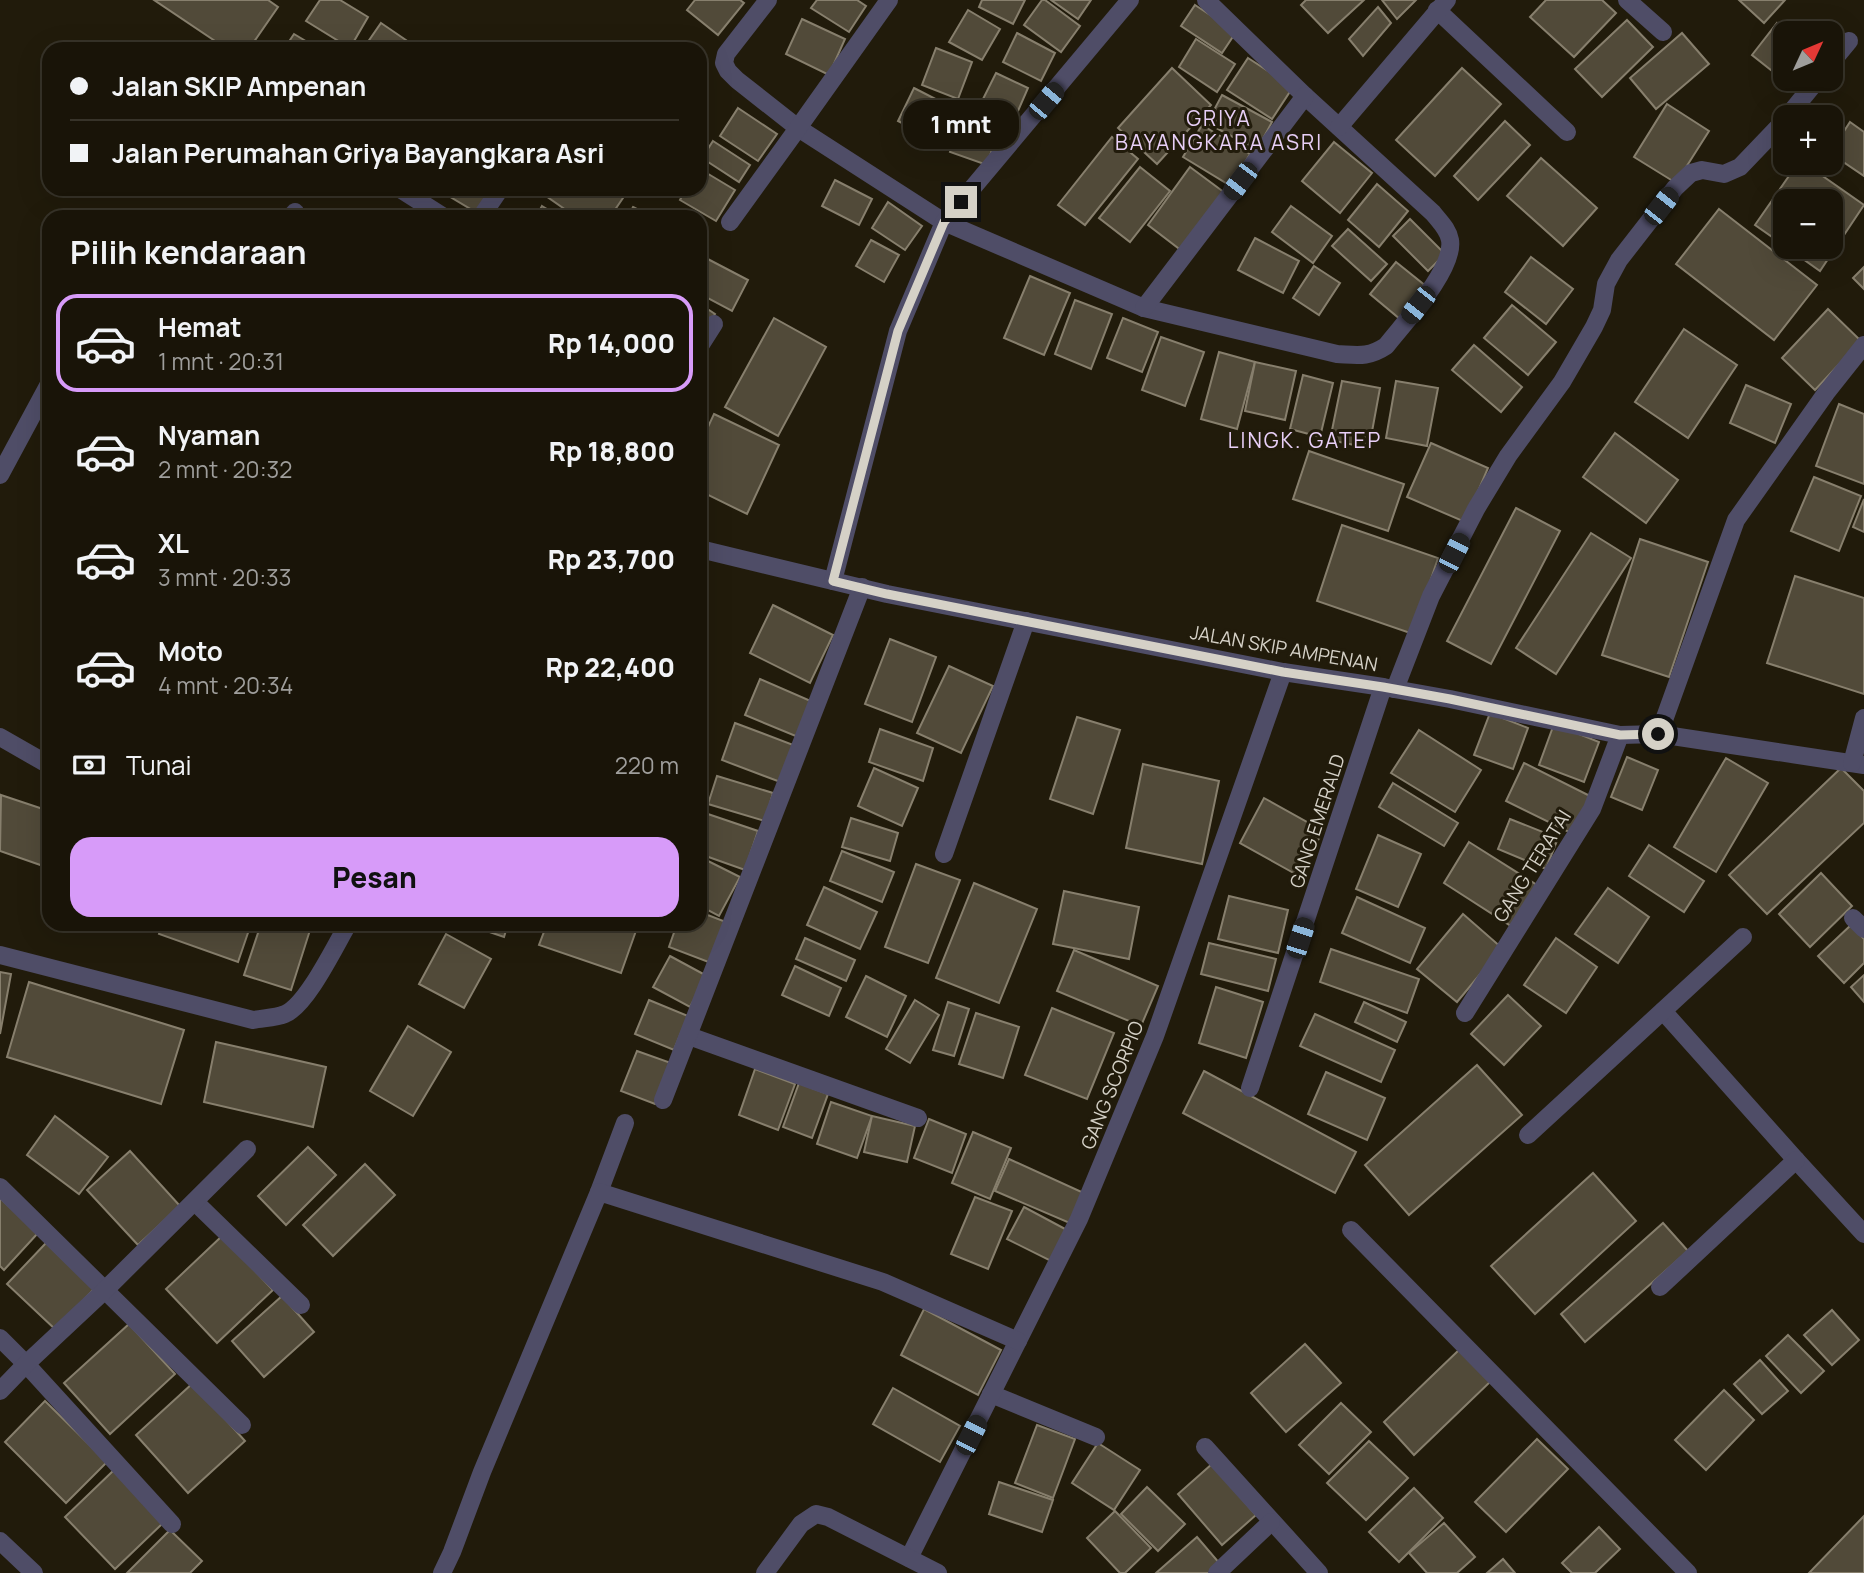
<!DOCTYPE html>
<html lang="id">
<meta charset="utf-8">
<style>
body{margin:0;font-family:Manrope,sans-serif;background:#221d12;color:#f1f3f6;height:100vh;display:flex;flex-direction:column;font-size:26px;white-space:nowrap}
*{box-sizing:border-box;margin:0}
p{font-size:23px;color:#9f9e9c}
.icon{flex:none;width:38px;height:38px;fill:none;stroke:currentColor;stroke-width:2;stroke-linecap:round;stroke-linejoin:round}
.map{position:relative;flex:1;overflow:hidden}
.sheet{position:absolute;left:42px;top:210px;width:665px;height:721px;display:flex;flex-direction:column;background:#191408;border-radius:21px;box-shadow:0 7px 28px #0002,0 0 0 2px #373329}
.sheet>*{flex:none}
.guide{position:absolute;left:42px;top:42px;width:665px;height:154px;border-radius:21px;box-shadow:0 7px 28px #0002,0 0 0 2px #373329;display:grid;align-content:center;height:154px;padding:0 28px;background:#191408}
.needle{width:46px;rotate:46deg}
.fabs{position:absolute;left:1773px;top:21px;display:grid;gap:14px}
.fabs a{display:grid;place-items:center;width:70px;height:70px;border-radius:14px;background:#191408;box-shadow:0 7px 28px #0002,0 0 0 2px #373329;font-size:35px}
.end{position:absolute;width:32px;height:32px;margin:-16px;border:9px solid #d5d1c7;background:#111;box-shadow:0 0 0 4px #111}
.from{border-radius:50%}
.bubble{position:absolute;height:49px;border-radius:21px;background:#191408;box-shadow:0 7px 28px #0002,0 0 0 2px #373329;font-size:23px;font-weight:800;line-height:49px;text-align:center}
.car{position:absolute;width:21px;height:42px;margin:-21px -10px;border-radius:9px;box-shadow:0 0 5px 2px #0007;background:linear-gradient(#222 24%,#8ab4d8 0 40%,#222 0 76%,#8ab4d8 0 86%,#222 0)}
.guide b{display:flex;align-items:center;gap:24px;height:66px;font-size:26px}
.guide b+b{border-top:2px solid #373329}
.guide i{width:18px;height:18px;background:#f1f3f6}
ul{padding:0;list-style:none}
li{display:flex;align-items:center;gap:21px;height:98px;margin:0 14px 10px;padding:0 14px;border:4px solid transparent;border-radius:21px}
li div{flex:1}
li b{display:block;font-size:26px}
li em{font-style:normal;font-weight:800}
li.current{border-color:#d79bf9}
li>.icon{width:63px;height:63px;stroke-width:1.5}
h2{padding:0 28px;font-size:32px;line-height:84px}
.pay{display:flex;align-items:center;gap:18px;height:77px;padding:0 28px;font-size:26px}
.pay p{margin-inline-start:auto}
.cta{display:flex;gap:14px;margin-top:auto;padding:14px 28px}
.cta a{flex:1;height:80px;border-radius:21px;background:#d79bf9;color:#111;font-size:28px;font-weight:800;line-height:80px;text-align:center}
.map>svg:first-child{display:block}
.building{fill:#514a39;stroke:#877f6d;stroke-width:2}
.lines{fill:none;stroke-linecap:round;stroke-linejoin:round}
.minor{stroke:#4f4d67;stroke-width:18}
.route{stroke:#d5d1c7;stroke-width:9}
.labels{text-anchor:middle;stroke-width:6;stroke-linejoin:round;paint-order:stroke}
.street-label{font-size:19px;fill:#d5d1c7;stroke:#211b0b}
.neighbourhood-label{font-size:21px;letter-spacing:2px;fill:#e8cff7;stroke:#211b0b}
</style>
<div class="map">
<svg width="1864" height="1573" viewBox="0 0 1864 1573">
<rect width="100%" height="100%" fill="#211b0b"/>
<!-- building -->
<g class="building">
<path d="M154,0H268L278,7L249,49H227Z"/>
<path d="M320,0H340L368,17L350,48L306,21Z"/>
<path d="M695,0H740L744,3L718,35L687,10Z"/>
<path d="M817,0H857L866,6L849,32L811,8Z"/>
<path d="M982,0H1025L1013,24L979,7Z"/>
<path d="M1042,0H1045L1080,26L1061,52L1024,25Z"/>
<path d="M1051,0H1091L1078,19Z"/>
<path d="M1306,0H1364L1328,33L1301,5Z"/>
<path d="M1382,0H1416L1397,19Z"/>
<path d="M1546,0H1602L1616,13L1574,57L1530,17Z"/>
<path d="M1739,0H1785L1764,23Z"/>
<path d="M1195,5L1236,32L1222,53L1181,26Z"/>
<path d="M1378,7L1391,23L1363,56L1349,39Z"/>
<path d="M968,10L1000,29L982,60L949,42Z"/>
<path d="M802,19L845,39L829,75L786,54Z"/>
<path d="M1627,20L1653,47L1602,97L1575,69Z"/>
<path d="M381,23L419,49H363Z"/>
<path d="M1777,23L1789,33H1785V79H1811L1800,93L1752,55Z"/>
<path d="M1017,33L1055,53L1041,81L1003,62Z"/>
<path d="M1682,33L1709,64L1656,109L1630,78Z"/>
<path d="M294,34L319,49H284Z"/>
<path d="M1196,39L1235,64L1217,92L1179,67Z"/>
<path d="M936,48L972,62L958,99L922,85Z"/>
<path d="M1248,58L1293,87L1272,119L1227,90Z"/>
<path d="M1172,68L1211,105L1157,164L1118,128Z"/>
<path d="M1462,68L1501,104L1435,176L1396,140Z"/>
<path d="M996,73L1028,88L1014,120L980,105Z"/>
<path d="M914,88L957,110L941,143L898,121Z"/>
<path d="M1222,95L1272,122L1257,150L1207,123Z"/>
<path d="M1667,104L1709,131L1676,183L1634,157Z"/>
<path d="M738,108L777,134L758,161L720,136Z"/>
<path d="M962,116L999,128L987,165L950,152Z"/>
<path d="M1505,121L1530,145L1478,200L1454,176Z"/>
<path d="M1850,122L1864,132V176L1830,153Z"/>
<path d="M1202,125L1250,154L1231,186L1183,157Z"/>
<path d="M1112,137L1138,159L1085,225L1058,205Z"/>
<path d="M713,141L750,165L739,182L702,158Z"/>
<path d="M1334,142L1372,173L1340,213L1302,181Z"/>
<path d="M1541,158L1597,208L1563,246L1507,196Z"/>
<path d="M1798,163H1804L1864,205L1820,271L1786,247H1830V201H1785V246L1755,225Z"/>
<path d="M1140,167L1170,191L1130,242L1099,218Z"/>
<path d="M1190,167L1225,193L1182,251L1148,225Z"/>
<path d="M700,169L735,190L716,221L680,200L686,189H700Z"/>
<path d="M835,180L872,199L859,225L822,206Z"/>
<path d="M1377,184L1408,211L1379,247L1348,220Z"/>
<path d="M437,189H493L479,214Z"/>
<path d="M552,189H616L625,195L610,217H576L546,196Z"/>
<path d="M888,202L922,226L905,250L872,228Z"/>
<path d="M542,206L560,217H536Z"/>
<path d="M1291,206L1332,236L1313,263L1272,232Z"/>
<path d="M633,207L652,217H628Z"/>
<path d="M1719,209L1817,285L1774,340L1676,264Z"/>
<path d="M1410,219L1445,254L1428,271L1393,236Z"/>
<path d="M1348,229L1387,264L1371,281L1332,246Z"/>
<path d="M1255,238L1299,261L1283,293L1238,270Z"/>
<path d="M871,240L899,255L884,282L856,266Z"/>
<path d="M702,256L748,280L732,311L700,294V259Z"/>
<path d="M1531,257L1573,289L1546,324L1505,292Z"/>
<path d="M1396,262L1427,287L1400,319L1370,294Z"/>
<path d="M1314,266L1340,283L1319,315L1293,298Z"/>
<path d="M1864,267V289L1853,278Z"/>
<path d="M1030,276L1070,293L1044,355L1004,338Z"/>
<path d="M1075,300L1112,314L1091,369L1055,354Z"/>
<path d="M700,304L715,314L700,337Z"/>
<path d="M1512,305L1556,342L1528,375L1484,338Z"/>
<path d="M1828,309L1861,341L1815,390L1782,358Z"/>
<path d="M774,318L826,347L778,436L725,407Z"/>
<path d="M1123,318L1158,332L1142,372L1107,358Z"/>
<path d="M1684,329L1737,365L1688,438L1635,402Z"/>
<path d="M1161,337L1204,352L1185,406L1142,390Z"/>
<path d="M1474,345L1522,387L1501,412L1452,370Z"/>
<path d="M1219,352L1255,362L1237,429L1201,419Z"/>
<path d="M1255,362L1296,371L1285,420L1245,411Z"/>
<path d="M1303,375L1333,383L1320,437L1290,429Z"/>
<path d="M1342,381L1380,388L1369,448L1330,440Z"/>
<path d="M1396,381L1438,388L1427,446L1386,438Z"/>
<path d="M1746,385L1791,404L1775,443L1730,423Z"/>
<path d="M1839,404L1864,414V484L1816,466Z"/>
<path d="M714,414L779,445L747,514L700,491V444Z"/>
<path d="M1615,433L1678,480L1646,523L1583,477Z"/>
<path d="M1431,443L1488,468L1465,522L1407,497Z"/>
<path d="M1309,451L1404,484L1388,531L1293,499Z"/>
<path d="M1814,477L1861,496L1839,551L1791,531Z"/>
<path d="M1864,499V532L1853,527Z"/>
<path d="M1516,508L1560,531L1491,664L1447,641Z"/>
<path d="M1342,525L1438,558L1413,634L1317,601Z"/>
<path d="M1591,533L1631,558L1556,674L1516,648Z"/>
<path d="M1640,539L1708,562L1669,677L1602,655Z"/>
<path d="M1795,576L1864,598V694L1767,663Z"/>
<path d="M773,605L833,635L810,683L750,653Z"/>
<path d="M890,639L936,657L912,722L865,704Z"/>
<path d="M949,666L993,686L961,753L917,733Z"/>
<path d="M760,679L813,702L798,737L745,715Z"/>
<path d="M1490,713L1528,728L1513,769L1474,755Z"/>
<path d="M1077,717L1120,730L1093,814L1050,799Z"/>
<path d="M735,723L796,746L783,783L722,760Z"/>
<path d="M1554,724L1599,742L1584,782L1539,765Z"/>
<path d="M880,729L933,748L923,781L869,762Z"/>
<path d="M1419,730L1481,770L1455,812L1391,773Z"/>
<path d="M1627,757L1658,770L1642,810L1611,797Z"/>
<path d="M1726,758L1768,783L1716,872L1674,847Z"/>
<path d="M1524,763L1592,797L1573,834L1506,801Z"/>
<path d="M1143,764L1219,781L1202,864L1126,848Z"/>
<path d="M874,768L918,788L902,826L858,806Z"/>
<path d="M1841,768L1864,791V823L1767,914L1729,875Z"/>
<path d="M717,776L773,793L765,821L708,804Z"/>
<path d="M1393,783L1458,823L1444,846L1379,807Z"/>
<path d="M1,795L49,811V868L0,851Z"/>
<path d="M1264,798L1323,831L1299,876L1240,843Z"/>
<path d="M702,812L758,831L745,870L700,854V819Z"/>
<path d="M851,818L898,833L890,861L842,847Z"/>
<path d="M1510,819L1558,838L1546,869L1498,849Z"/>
<path d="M1378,835L1421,854L1398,907L1356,889Z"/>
<path d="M1469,842L1537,885L1511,926L1444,883Z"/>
<path d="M1649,845L1704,881L1684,912L1629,876Z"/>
<path d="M842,851L894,872L882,902L830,881Z"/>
<path d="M704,859L740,877L719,916L700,906V866Z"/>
<path d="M916,864L960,880L928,963L885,947Z"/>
<path d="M1821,873L1852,906L1810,947L1779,914Z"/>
<path d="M974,883L1037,909L999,1003L936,978Z"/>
<path d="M824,887L877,912L860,949L807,925Z"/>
<path d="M1608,888L1649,917L1618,963L1575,934Z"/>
<path d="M1064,891L1139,907L1129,959L1053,944Z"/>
<path d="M1229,896L1288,910L1278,953L1218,939Z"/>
<path d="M1357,897L1425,928L1410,963L1342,933Z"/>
<path d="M700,912L726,922L711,963L669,947L677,924H700Z"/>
<path d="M1463,914L1502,948L1457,1002L1417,969Z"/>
<path d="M162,924H251L238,962L159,934Z"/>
<path d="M261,924H302L311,927L291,990L244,975Z"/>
<path d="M466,924H508L504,937Z"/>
<path d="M547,924H624L637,928L621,973L539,945Z"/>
<path d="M1851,925L1864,939V963L1844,983L1818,956Z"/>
<path d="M446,934L491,959L464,1008L419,984Z"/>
<path d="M805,938L855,960L846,981L796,959Z"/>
<path d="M1556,938L1597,967L1566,1013L1524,985Z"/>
<path d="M1209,943L1276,959L1268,991L1201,974Z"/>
<path d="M1331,949L1419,979L1407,1013L1320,982Z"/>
<path d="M1074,950L1158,986L1141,1026L1057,991Z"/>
<path d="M670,956L707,976L690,1007L653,987Z"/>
<path d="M795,966L841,988L829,1016L782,995Z"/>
<path d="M0,972L11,974L0,1034Z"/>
<path d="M1864,975V1002L1851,987Z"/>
<path d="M866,976L906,996L887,1037L846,1017Z"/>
<path d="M29,982L184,1030L161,1104L7,1057Z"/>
<path d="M1216,987L1263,1002L1246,1058L1199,1043Z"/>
<path d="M1508,995L1541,1026L1504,1065L1471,1034Z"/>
<path d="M649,1000L688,1016L674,1050L635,1034Z"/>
<path d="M915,1000L939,1015L910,1063L886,1049Z"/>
<path d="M948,1002L969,1009L954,1056L933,1050Z"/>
<path d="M1364,1002L1406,1022L1397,1042L1355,1022Z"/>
<path d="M1052,1008L1114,1033L1087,1099L1025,1075Z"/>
<path d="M976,1013L1019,1027L1003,1078L959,1064Z"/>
<path d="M1315,1014L1395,1050L1381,1082L1300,1046Z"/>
<path d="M408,1026L451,1052L413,1116L370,1091Z"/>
<path d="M216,1042L326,1067L313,1127L204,1102Z"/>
<path d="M637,1051L671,1063L655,1104L621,1091Z"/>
<path d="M1477,1065L1522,1115L1409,1215L1365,1165Z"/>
<path d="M755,1069L795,1084L778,1130L739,1115Z"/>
<path d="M1204,1071L1356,1152L1335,1193L1183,1113Z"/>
<path d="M1326,1072L1385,1098L1367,1140L1308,1114Z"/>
<path d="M799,1083L828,1094L812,1138L783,1127Z"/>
<path d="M831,1102L872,1116L857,1158L817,1144Z"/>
<path d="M55,1116L108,1157L79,1194L27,1155Z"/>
<path d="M872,1116L915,1126L907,1162L864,1152Z"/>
<path d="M929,1119L966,1134L952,1173L914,1158Z"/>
<path d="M973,1132L1011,1148L990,1199L952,1183Z"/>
<path d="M308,1147L336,1175L286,1225L258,1196Z"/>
<path d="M130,1151L180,1206L138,1245L87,1190Z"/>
<path d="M1009,1159L1086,1194L1072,1224L995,1191Z"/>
<path d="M365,1164L395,1195L333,1256L303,1225Z"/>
<path d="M1593,1173L1636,1221L1535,1314L1491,1266Z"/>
<path d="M975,1197L1012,1211L988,1269L951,1254Z"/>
<path d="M0,1198L38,1233L4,1270L0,1266Z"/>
<path d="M1024,1207L1067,1230L1051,1261L1007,1239Z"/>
<path d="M1663,1223L1688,1251L1585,1342L1561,1314Z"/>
<path d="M222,1236L273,1290L217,1343L166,1289Z"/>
<path d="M46,1243L94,1289L56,1330L7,1284Z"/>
<path d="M282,1296L314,1332L264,1377L232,1341Z"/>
<path d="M924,1309L1001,1350L978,1395L901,1355Z"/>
<path d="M1832,1310L1859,1340L1832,1365L1804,1335Z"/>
<path d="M129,1324L175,1374L110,1434L64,1383Z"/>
<path d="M1788,1335L1824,1371L1801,1393L1766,1356Z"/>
<path d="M1305,1344L1341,1383L1286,1432L1251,1393Z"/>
<path d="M1461,1348L1491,1381L1414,1455L1384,1422Z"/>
<path d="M1760,1360L1788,1391L1762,1414L1734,1384Z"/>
<path d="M193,1383L245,1441L188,1493L136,1435Z"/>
<path d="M893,1388L960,1426L940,1462L873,1424Z"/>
<path d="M1724,1390L1754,1420L1706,1470L1675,1440Z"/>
<path d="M45,1401L107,1462L66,1503L5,1442Z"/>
<path d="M1341,1403L1371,1432L1329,1474L1299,1445Z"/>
<path d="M1037,1425L1075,1439L1053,1498L1015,1483Z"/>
<path d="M1537,1439L1568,1469L1506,1532L1475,1502Z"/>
<path d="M1369,1441L1408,1478L1366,1520L1327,1483Z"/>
<path d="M1098,1443L1140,1470L1114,1510L1072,1483Z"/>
<path d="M1212,1464L1256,1515L1222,1545L1178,1494Z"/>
<path d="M114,1470L163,1523L115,1569L65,1517Z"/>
<path d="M999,1482L1053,1500L1042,1532L989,1514Z"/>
<path d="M1147,1487L1185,1524L1158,1551L1121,1514Z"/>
<path d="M1414,1488L1443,1518L1399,1562L1369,1532Z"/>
<path d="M1115,1511L1151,1548L1125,1573H1120L1087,1538Z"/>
<path d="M1864,1516V1573H1809Z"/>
<path d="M1444,1523L1475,1557L1457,1573H1427L1409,1553Z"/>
<path d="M1599,1527L1620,1549L1595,1573H1572L1562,1563Z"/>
<path d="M170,1530L202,1561L190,1573H127Z"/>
<path d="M1197,1537L1221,1565L1211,1573H1156Z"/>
<path d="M1503,1559L1515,1573H1487Z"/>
</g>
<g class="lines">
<!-- minor -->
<g class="minor">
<path d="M768,0L726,54L724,63L728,71L737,80L798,128L944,222L1144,308L1337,354C1357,355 1368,358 1386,346C1403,324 1455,269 1450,240C1448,229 1440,222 1433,213L1305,96L1206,0"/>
<path d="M1627,0L1663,32"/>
<path d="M1437,10L1567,132"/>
<path d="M1830,64L1849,41"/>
<path d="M1787,117L1818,79"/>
<path d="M1339,127L1447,0"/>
<path d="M400,189L444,217"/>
<path d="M292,217L295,212"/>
<path d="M481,217L500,189"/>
<path d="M730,222L798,128L889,0"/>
<path d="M1144,308L1305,96"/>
<path d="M700,346L714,324"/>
<path d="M0,475L49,384"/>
<path d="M700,549L887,594L1283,672L1383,687L1450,699L1620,735L1659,734L1864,765"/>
<path d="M833,581L898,331L944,222L1130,0"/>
<path d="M1395,689L1431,596L1476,509L1508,456L1562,382L1594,327L1602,310L1606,284L1619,260L1675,188L1691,173L1702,170L1724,174L1740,167L1785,120"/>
<path d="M1659,734L1736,520L1826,393L1864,345"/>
<path d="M0,737L49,765"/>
<path d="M1852,763L1864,718"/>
<path d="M944,854L1026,621"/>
<path d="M1853,918L1864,929"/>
<path d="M0,955L253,1020C263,1018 276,1018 285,1014C307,1005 335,946 348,924"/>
<path d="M1663,1011L1796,1160L1864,1234"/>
<path d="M1465,1013L1592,809L1620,735"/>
<path d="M689,1036L918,1118"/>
<path d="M1250,1088L1383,687"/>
<path d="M663,1100L862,587"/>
<path d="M1528,1135L1743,937"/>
<path d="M0,1187L242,1425"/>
<path d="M599,1192L625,1123"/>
<path d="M195,1202L301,1305"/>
<path d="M1351,1230L1688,1573"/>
<path d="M1660,1287L1796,1160"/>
<path d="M0,1338L26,1364L172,1524"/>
<path d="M0,1391L26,1364L104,1291L247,1149"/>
<path d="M991,1394L1096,1437"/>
<path d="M1205,1447L1319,1573"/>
<path d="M0,1541L34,1573"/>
<path d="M909,1558L1079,1219L1155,1036L1283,672"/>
<path d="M442,1573L452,1552L482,1472L599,1192L883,1282L1018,1341"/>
<path d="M765,1573L801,1524L816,1514L828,1517L938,1573"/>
<path d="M1217,1573L1271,1522"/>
</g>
</g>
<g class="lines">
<!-- route -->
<path class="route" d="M961,202L944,222L898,331L833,581L887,594L1283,672L1383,687L1450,699L1620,735L1658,734"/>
</g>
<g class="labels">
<!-- street labels -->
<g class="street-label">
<text transform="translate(1284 648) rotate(10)" y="7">JALAN SKIP AMPENAN</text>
<text transform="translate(1317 821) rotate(-72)" y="7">GANG EMERALD</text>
<text transform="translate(1532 866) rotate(-58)" y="7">GANG TERATAI</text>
<text transform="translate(1112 1085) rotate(-68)" y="7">GANG SCORPIO</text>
</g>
<!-- neighbourhood labels -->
<g class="neighbourhood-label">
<text x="1219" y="126">GRIYA<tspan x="1219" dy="24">BAYANGKARA ASRI</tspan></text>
<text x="1305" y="448">LINGK. GATEP</text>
</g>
</g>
</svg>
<div class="fabs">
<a><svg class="needle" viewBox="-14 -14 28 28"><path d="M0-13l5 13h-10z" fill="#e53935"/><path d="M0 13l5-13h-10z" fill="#9f9e9c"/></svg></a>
<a>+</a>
<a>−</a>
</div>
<i class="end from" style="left:1658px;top:734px"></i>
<i class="end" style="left:961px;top:202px"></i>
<div class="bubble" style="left:903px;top:100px;width:116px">1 mnt</div>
<i class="car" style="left:1046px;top:101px;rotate:40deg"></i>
<i class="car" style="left:1240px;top:181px;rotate:217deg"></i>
<i class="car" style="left:1661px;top:206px;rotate:38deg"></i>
<i class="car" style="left:1418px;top:305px;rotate:218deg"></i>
<i class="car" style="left:1454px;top:553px;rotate:27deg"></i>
<i class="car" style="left:1300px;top:938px;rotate:18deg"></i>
<i class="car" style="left:971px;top:1435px;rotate:27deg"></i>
<div class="guide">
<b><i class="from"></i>Jalan SKIP Ampenan</b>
<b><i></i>Jalan Perumahan Griya Bayangkara Asri</b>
</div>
<section class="sheet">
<h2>Pilih kendaraan</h2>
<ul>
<li class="current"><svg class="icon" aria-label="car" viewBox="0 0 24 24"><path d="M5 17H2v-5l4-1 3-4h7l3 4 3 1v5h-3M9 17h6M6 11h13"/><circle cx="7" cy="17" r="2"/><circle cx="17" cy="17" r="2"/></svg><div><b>Hemat</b><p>1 mnt · 20:31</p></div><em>Rp 14,000</em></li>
<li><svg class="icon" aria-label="car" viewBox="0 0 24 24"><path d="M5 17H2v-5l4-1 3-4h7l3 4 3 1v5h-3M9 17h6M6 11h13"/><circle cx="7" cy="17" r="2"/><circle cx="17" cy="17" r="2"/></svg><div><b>Nyaman</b><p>2 mnt · 20:32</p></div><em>Rp 18,800</em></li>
<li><svg class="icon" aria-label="car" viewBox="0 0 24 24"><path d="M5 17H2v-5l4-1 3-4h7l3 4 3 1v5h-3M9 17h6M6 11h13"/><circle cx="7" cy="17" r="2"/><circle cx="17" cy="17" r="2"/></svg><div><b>XL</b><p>3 mnt · 20:33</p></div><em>Rp 23,700</em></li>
<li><svg class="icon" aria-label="car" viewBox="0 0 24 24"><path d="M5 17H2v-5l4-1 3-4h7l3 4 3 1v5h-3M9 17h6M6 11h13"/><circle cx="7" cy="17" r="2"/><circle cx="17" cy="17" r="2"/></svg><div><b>Moto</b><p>4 mnt · 20:34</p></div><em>Rp 22,400</em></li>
</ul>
<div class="pay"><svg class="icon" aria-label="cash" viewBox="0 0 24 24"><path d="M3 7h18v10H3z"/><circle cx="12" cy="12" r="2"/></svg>Tunai<p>220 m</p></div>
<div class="cta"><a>Pesan</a></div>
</section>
</div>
